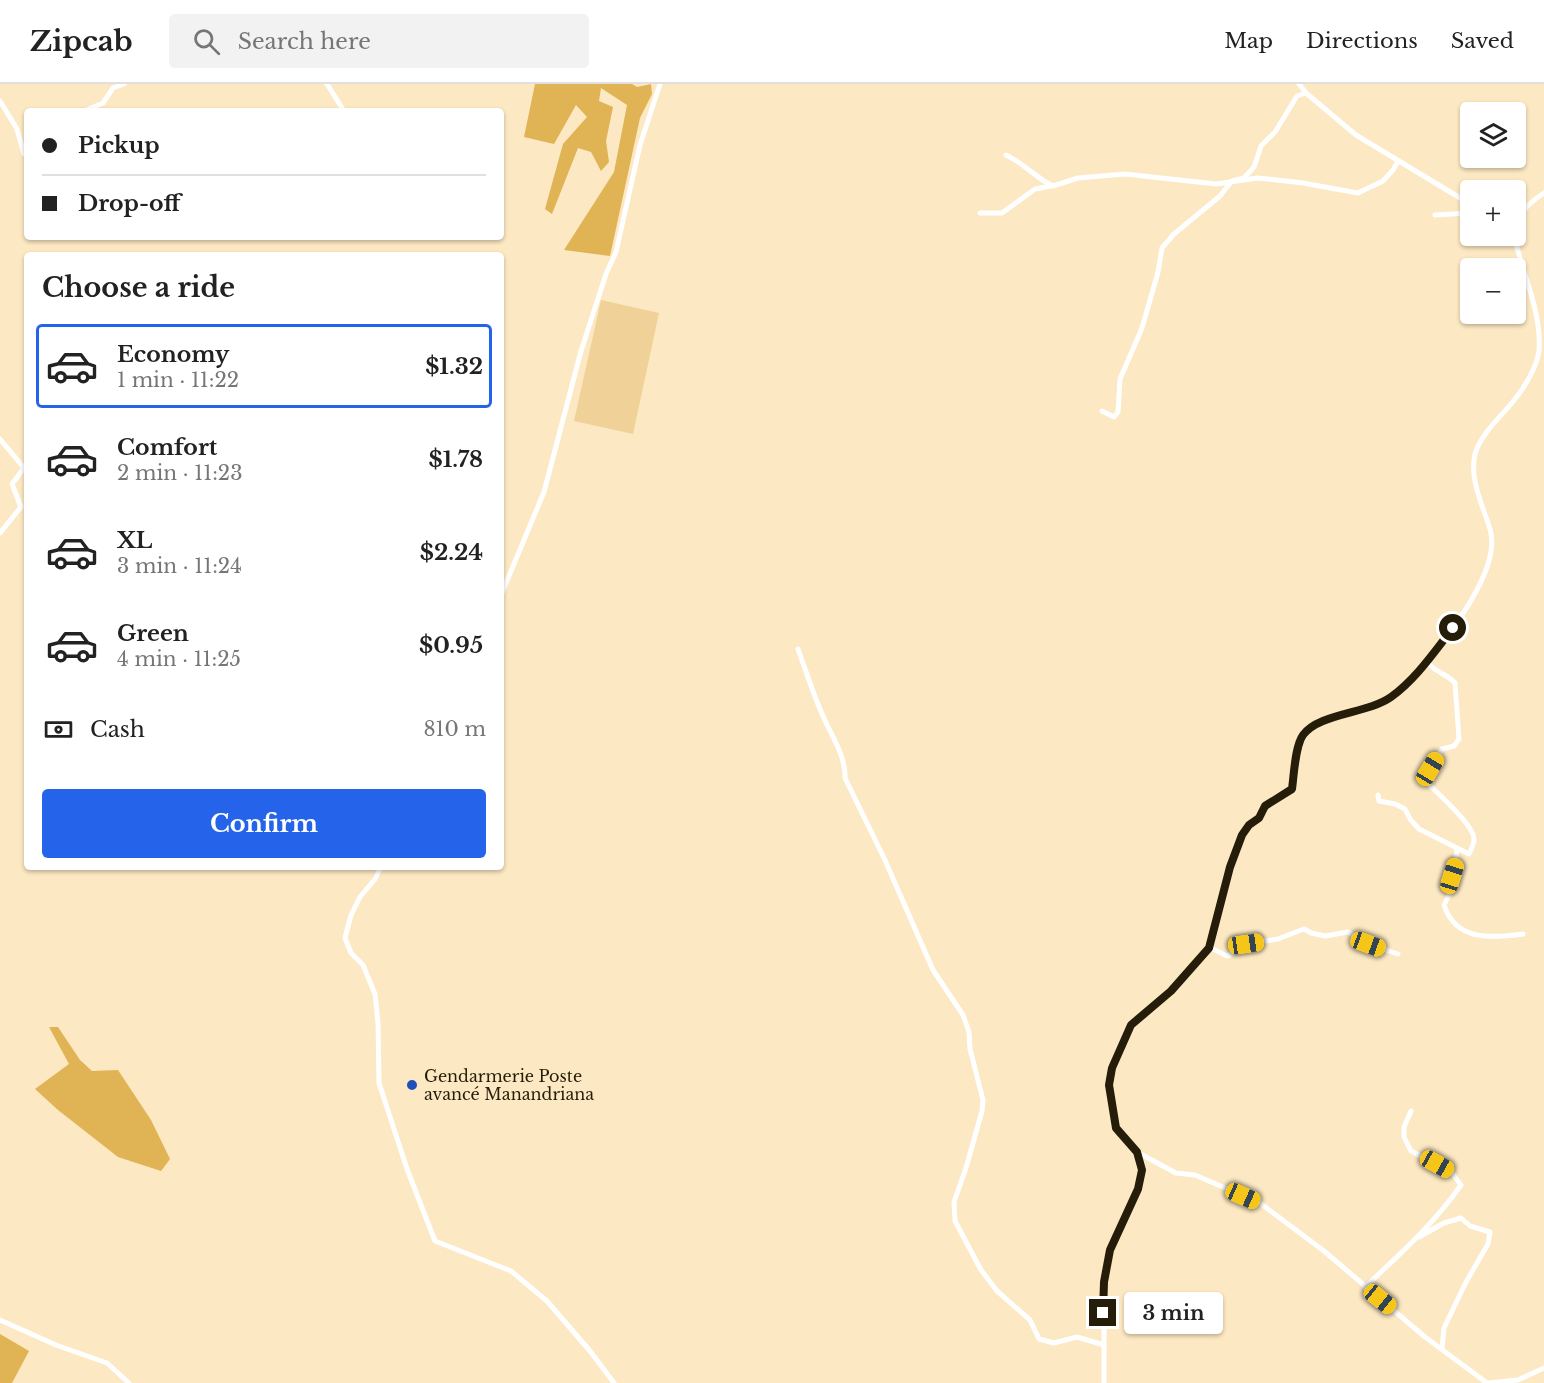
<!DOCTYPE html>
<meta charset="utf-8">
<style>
body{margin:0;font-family:"Libre Baskerville",serif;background:#f2f2f2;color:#222;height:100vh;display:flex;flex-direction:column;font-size:22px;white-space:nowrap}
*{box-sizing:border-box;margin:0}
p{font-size:20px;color:#767676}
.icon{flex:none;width:33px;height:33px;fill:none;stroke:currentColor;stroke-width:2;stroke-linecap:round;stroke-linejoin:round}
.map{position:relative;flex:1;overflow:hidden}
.details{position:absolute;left:24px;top:168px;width:480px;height:618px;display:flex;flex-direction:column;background:#fff;border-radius:6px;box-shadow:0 2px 4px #0004}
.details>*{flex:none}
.hud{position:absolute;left:24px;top:24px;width:480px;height:132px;border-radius:6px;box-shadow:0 2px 4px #0004;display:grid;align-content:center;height:132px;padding:0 18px;background:#fff}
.buttons{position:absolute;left:1460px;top:18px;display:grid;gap:12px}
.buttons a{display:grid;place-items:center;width:66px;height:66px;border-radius:6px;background:#fff;box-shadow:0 2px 4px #0004;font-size:30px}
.end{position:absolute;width:27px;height:27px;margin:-14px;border:8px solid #251c09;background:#fff;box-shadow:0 0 0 3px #fff}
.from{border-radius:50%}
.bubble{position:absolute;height:42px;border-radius:6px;background:#fff;box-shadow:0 2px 4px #0004;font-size:20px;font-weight:700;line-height:42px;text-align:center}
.car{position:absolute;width:18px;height:36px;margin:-18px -9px;border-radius:8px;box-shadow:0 0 4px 2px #0007;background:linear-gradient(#f5c518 24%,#345 0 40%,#f5c518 0 76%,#345 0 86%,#f5c518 0)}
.hud b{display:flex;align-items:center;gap:21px;height:57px;font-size:22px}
.hud b+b{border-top:2px solid #e0e0e0}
.hud i{width:15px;height:15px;background:#222}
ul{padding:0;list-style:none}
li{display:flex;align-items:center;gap:18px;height:84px;margin:0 12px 9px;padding:0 6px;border:3px solid transparent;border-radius:6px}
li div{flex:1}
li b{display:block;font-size:22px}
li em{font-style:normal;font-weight:700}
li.selected{border-color:#2563eb}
li>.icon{width:54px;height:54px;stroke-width:1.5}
h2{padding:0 18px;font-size:27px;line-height:72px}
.pay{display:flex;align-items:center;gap:15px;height:66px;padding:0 18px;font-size:22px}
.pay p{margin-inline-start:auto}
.primary-button{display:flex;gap:12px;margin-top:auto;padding:12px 18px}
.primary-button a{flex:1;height:69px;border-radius:6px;background:#2563eb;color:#fff;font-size:24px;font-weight:700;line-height:69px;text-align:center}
header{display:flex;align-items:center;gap:36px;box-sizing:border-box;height:84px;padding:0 30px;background:#fff;border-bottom:2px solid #e0e0e0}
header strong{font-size:28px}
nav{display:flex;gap:33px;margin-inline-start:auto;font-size:21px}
.search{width:420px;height:54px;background:#f2f2f2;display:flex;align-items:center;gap:15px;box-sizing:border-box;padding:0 21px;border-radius:6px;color:#767676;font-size:22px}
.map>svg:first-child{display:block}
.green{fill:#f0d298}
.forest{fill:#e0b354}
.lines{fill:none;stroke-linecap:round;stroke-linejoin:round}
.minor{stroke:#fff;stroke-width:5}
.route{stroke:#251c09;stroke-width:8}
.poi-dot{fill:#204ebb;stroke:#fce8c2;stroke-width:2}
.labels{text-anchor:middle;stroke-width:5;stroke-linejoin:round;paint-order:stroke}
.poi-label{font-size:16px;fill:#251c09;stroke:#fce8c2;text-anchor:start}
</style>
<header>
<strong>Zipcab</strong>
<div class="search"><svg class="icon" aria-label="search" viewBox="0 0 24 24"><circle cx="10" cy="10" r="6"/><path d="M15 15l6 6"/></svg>Search here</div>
<nav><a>Map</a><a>Directions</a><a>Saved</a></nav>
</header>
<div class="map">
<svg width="1544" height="1299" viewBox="0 0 1544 1299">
<rect width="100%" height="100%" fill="#fce8c2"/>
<!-- green -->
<path class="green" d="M601,216L659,229L633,350L574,337Z"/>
<!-- forest -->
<g class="forest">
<path d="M535,0H632L637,3L651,0L652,10L640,34L610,172L564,166L614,88L627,21L601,4L599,17L613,23L606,57L609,78L601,87L591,68L578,64L552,130L545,125L563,60L587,33L576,21L554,60L524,53Z"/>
<path d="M49,943H58L80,976L92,987L118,986L151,1036L170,1075L161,1087L118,1073L58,1026L35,1005L69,980Z"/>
<path d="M0,1250L29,1267L12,1299H0Z"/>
</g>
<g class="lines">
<!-- minor -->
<g class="minor">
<path d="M327,0L344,27"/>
<path d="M1299,0L1306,9L1356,51L1470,120"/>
<path d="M0,17L17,45L24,70H27"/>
<path d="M84,27L103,19L113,4L124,0"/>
<path d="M1006,71C1024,79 1034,93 1053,102L1078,94L1125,90L1216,100L1258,94L1303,99L1358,109L1383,97L1393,86L1398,77"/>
<path d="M980,129H1002L1035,105L1051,102"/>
<path d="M1435,131L1470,129"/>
<path d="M1515,144C1520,127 1529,119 1544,109"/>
<path d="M1102,327L1114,333L1118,328L1120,295L1142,244L1158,188L1162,164L1174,150L1220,112L1232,97L1244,94L1254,83L1261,62L1275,48L1297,12L1306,9"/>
<path d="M0,355L24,384L12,400L21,423L0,449"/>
<path d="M501,511L544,408L581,267L606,190L616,168L640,61L660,0"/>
<path d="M798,565C806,587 813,610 823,632C831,651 846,672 845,694L884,774L933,886L963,931L969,948L970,965L983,1016L982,1027L966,1084L954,1118L955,1137L981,1186L997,1207L1030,1236L1039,1255L1054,1259L1077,1253L1104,1261"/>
<path d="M1378,711L1379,717L1395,720L1405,725L1410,735L1419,745L1469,770C1471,766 1474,760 1474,756C1475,741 1436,709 1426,697L1430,685L1442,665L1454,662L1459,655L1455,599C1446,589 1436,589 1427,578"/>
<path d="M1457,765L1452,805L1444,821C1456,858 1492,854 1523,850"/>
<path d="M381,783L375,795L360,813L351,831L345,854L351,869L363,881L375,910L378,939L379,999L407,1085L435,1157L511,1187L547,1217L590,1267L614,1299"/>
<path d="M1209,864C1217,865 1221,871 1228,872L1246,860L1278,855L1304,845L1311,849L1325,852L1348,848L1368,860L1398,870"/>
<path d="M1137,1068L1176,1089L1195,1091L1260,1119L1324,1167L1425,1253L1487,1299"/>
<path d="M1419,1153L1444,1139L1461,1134L1470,1142L1490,1148L1488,1160L1466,1198L1444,1244L1442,1264"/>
<path d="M1365,1203C1399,1171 1434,1140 1461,1101L1452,1089L1411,1067L1404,1053V1043L1411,1027"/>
<path d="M0,1236L56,1261L107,1279L129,1299"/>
<path d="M1104,1299V1198L1110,1165L1138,1105L1142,1086L1137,1068L1116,1044L1109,1001L1111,984L1131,941L1171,907L1209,864L1230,783L1242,751L1249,741L1259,734L1265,722L1292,705C1294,689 1293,666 1302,652C1315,631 1348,632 1368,625C1388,618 1415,594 1428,577C1451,548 1502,484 1490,445C1483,422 1469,395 1475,370C1481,349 1502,332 1515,315C1525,303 1537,282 1539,267C1542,228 1522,188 1514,152"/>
<path d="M1489,1299L1518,1296L1544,1284"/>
</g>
</g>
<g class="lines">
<!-- route -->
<path class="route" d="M1103,1229L1104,1198L1110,1166L1138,1105L1142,1086L1137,1068L1116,1044L1109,1001L1112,984L1131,941L1171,907L1209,864L1230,783L1242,751L1249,741L1259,734L1265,722L1292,705C1294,691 1295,662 1303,651C1319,629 1367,630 1391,613C1416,595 1434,568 1453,544"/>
</g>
<!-- markers -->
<circle class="poi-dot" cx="412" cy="1001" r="6"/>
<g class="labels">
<!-- poi labels -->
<g class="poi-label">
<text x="424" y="998">Gendarmerie Poste<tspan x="424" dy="18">avancé Manandriana</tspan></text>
</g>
</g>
</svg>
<div class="buttons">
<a><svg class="icon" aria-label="layers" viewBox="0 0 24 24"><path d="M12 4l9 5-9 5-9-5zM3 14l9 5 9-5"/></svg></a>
<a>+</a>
<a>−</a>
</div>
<i class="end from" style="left:1453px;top:544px"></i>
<i class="end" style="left:1103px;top:1229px"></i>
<div class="bubble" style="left:1124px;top:1208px;width:99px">3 min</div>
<i class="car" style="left:1430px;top:685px;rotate:31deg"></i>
<i class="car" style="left:1452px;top:792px;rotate:17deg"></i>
<i class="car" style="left:1246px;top:860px;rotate:82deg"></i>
<i class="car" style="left:1368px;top:860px;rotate:110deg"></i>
<i class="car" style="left:1437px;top:1080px;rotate:119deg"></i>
<i class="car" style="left:1243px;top:1112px;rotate:114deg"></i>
<i class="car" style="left:1380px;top:1215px;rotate:129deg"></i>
<div class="hud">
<b><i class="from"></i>Pickup</b>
<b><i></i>Drop-off</b>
</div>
<section class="details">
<h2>Choose a ride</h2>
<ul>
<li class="selected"><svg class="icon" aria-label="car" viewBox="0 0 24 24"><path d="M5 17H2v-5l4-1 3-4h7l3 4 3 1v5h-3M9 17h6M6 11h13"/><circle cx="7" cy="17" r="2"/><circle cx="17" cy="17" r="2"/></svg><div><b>Economy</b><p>1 min · 11:22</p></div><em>$1.32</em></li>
<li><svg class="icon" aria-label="car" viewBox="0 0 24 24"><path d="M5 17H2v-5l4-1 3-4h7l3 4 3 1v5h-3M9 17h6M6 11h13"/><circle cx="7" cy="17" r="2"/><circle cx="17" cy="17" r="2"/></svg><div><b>Comfort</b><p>2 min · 11:23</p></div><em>$1.78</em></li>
<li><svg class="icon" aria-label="car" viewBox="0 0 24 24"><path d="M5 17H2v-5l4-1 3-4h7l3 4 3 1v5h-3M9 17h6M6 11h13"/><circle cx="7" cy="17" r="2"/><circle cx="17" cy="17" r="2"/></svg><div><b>XL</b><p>3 min · 11:24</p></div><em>$2.24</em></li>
<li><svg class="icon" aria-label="car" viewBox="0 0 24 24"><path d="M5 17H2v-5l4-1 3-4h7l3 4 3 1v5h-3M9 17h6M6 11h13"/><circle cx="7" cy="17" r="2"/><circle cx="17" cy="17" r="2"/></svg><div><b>Green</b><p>4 min · 11:25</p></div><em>$0.95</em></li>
</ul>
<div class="pay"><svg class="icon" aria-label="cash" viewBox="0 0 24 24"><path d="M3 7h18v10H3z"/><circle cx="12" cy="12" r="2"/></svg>Cash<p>810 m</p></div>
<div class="primary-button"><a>Confirm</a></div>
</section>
</div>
